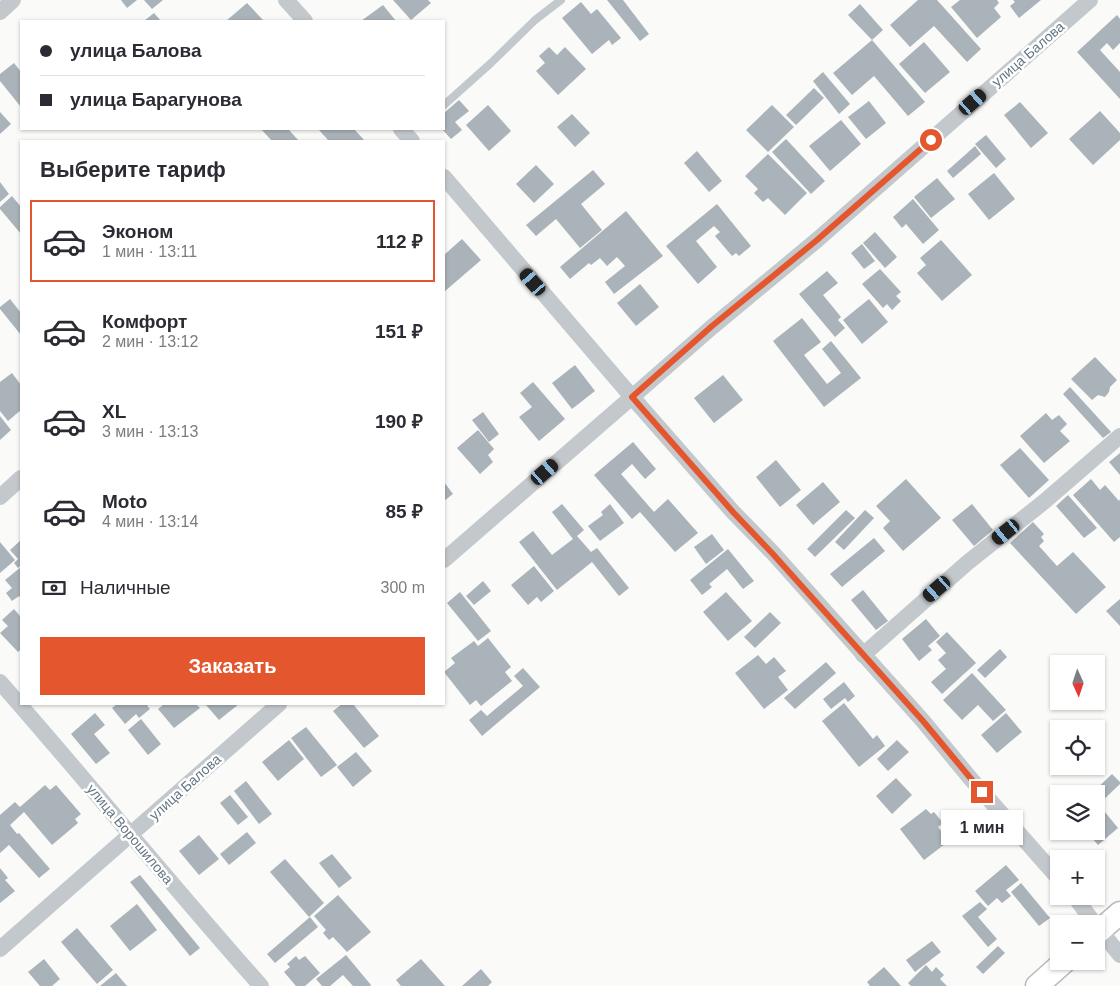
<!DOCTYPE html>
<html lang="ru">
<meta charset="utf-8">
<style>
body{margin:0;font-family:Arial,sans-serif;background:#f7f7f7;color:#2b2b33;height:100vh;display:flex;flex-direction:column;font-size:19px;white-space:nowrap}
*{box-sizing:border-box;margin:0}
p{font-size:16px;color:#7c7c81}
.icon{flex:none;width:28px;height:28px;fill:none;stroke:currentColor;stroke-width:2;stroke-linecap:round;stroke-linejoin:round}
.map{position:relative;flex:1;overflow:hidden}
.sheet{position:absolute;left:20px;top:140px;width:425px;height:565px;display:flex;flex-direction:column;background:#fff;border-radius:0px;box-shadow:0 1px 4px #0004}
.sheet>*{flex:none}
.hud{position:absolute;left:20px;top:20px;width:425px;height:110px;border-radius:0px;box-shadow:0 1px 4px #0004;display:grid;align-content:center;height:110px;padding:0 20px;background:#fff}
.needle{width:32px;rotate:177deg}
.controls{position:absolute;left:1050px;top:655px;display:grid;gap:10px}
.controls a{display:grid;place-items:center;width:55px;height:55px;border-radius:0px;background:#fff;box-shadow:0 1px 4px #0004;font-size:25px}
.end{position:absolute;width:22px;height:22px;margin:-11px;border:6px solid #e4572e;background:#fff;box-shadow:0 0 0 2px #fff}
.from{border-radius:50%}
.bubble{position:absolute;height:35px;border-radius:0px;background:#fff;box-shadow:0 1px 4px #0004;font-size:16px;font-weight:600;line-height:35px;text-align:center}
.car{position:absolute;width:15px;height:30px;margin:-15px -8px;border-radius:6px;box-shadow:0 0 4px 1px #0007;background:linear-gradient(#222 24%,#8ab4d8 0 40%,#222 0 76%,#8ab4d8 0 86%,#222 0)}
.hud b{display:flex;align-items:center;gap:18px;height:48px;font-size:19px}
.hud b+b{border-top:1px solid #e1e1e2}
.hud i{width:12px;height:12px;background:#2b2b33}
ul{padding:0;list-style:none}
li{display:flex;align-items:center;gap:15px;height:82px;margin:0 10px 8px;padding:0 10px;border:2px solid transparent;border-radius:0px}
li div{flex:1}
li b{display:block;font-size:19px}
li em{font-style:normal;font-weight:600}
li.current{border-color:#e4572e}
li>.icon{width:45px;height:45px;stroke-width:1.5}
h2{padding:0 20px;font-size:22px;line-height:60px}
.pay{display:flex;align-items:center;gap:12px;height:55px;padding:0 20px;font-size:19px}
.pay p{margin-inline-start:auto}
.action{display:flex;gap:10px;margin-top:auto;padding:10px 20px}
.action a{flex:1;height:58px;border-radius:0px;background:#e4572e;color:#fff;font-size:20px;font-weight:600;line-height:58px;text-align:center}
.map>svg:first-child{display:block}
.building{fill:#aab3b9}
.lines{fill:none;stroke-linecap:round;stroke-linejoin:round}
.secondary-casing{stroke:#b3babf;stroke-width:25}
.lane{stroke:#c3c8cc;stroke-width:8}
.street{stroke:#c3c8cc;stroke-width:16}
.secondary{stroke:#fff;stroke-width:22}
.route{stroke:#e4572e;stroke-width:6}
.labels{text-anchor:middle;stroke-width:5;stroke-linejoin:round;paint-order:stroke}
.street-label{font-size:14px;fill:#657683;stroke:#fff}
</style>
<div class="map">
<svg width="1120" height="986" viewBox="0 0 1120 986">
<rect width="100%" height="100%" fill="#fafaf8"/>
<!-- building -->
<g class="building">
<path d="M121,0H137L127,8Z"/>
<path d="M144,0H163L152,9Z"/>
<path d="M393,0H428L431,3L411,20Z"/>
<path d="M607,0H623L649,34L640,41Z"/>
<path d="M918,0H937L981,49L967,62L934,26L910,47L890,25Z"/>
<path d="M960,0H997L999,3L994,8L1001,17L977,38L951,7Z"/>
<path d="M1013,0H1041L1019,18L1010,6L1015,2Z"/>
<path d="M581,2L591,14L597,9L621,38L612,45L609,40L592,54L562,18Z"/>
<path d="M247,3L263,20L262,21H226Z"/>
<path d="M860,4L883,30L872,40L848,15Z"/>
<path d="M383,5L396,21H361Z"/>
<path d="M154,13L161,21H144Z"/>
<path d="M1117,15L1120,19V43L1113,50L1107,43L1100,50L1120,72V99L1077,52Z"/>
<path d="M872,40L925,102L908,116L874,76L852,95L833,73Z"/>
<path d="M924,42L950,72L925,93L899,64Z"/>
<path d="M549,47L557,55L565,47L586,69L558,95L536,71L545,63L539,56Z"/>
<path d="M14,63L21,72V107L0,81V74Z"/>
<path d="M823,72L850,104L839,114L813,81Z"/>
<path d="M814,88L824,98L796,125L786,115Z"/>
<path d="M459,100L469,111L455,122L462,130L451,139L442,129H444V113Z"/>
<path d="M869,101L886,123L866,139L848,117Z"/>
<path d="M1020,102L1048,133L1031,148L1004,115Z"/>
<path d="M488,105L511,131L489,151L466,125Z"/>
<path d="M772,105L794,127L768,152L746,130Z"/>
<path d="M1100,111L1120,133V140L1093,165L1069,139Z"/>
<path d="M0,112L11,124L0,134Z"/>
<path d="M572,114L590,133L575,147L557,127Z"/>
<path d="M841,120L861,144L830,171L809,146Z"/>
<path d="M261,129H288L299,141H272Z"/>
<path d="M320,129H354L365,141H327L328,140L319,130Z"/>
<path d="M986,135L1006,159L996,168L975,144Z"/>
<path d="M786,139L825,181L811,194L772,152Z"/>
<path d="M975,146L981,154L953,178L947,171Z"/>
<path d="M697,151L722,181L709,192L684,163Z"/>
<path d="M768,154L807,193L785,215L768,198L763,202L754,193L758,189L745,176Z"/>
<path d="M536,165L554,184L534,203L516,184Z"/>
<path d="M593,170L605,184L581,204L602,230L580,248L556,219L536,236L526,225Z"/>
<path d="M994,173L1015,199L989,220L968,194Z"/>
<path d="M937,178L955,199L931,218L914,197Z"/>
<path d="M0,182L9,194L0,202Z"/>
<path d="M12,196L21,207V234L0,209V207Z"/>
<path d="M913,199L939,230L923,244L906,224L902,228L893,217Z"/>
<path d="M717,204L751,246L739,256L736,253L732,256L715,236L720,232L714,226L696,241L717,267L698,284L666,246Z"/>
<path d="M626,211L663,256L614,294L605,282L625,266L617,257L607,266L600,258L591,265L589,263L570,279L560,267Z"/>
<path d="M875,232L897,257L885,268L863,243Z"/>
<path d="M462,239L481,260L444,292V255Z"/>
<path d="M941,240L972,275L942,301L917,273L926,265L920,258Z"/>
<path d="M862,244L875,261L864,269L851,253Z"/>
<path d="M880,269L901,292L896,296L901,301L892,310L887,304L883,308L862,284Z"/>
<path d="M827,271L838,283L823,295L841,317L838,320L845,328L835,337L799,294Z"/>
<path d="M640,284L659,307L636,326L617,303Z"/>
<path d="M10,299L21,313V335L0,309V307Z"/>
<path d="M869,299L888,322L862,344L843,320Z"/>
<path d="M802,318L821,342L804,355L827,384L841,373L822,349L831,341L861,378L824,407L773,341Z"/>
<path d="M1095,357L1117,380L1110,387L1109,392L1105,397L1098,395L1092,400L1071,379Z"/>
<path d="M575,365L595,391L572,409L552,383Z"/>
<path d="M12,373L21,385V410L8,421L0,411V382Z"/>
<path d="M723,375L743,400L714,423L694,398Z"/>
<path d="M533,382L565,419L539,441L519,417L532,407L520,393Z"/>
<path d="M1070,387L1111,432L1103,438L1063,394Z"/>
<path d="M483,412L499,434L489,442L472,420Z"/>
<path d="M1046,413L1052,420L1059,415L1067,424L1060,431L1070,441L1044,463L1020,436Z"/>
<path d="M0,416L11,430L0,440Z"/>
<path d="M478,430L494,449L488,455L493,462L480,474L457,448Z"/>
<path d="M633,442L656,469L645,479L632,464L621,474L654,512L668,499L698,533L675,552L640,512L632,519L594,475Z"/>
<path d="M1020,448L1049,480L1029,498L1000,465Z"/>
<path d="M1120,453V475L1109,462Z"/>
<path d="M776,460L801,490L780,507L756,477Z"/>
<path d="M906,479L941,518L903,551L883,528L890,521L876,506Z"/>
<path d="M1091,479L1100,490L1105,485L1119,501L1120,499V537L1114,542L1073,495Z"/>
<path d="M444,482L453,494L444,501Z"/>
<path d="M823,482L840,502L813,525L796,505Z"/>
<path d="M1068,495L1097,528L1084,538L1056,506Z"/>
<path d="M562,504L584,530L577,536L591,552L597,548L629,588L619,596L592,562L557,590L519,542L533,531L552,555L573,539L552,512Z"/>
<path d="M610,504L624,523L600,541L588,526L603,515L601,512Z"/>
<path d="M972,504L993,530L974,546L952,520Z"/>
<path d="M846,510L855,518L815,557L807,549Z"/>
<path d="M865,510L874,518L844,550L835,542Z"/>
<path d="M1033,522L1044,534L1041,537L1044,541L1039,546L1057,566L1073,552L1106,587L1076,614L1010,543Z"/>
<path d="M712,534L724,550L706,564L694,547Z"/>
<path d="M874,538L885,551L842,587L830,574Z"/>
<path d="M21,540V565L18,568L14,563L18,559L10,550Z"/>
<path d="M0,542L15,560L0,573Z"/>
<path d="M728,549L754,581L743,589L727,569L709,584L712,587L702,595L690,580Z"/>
<path d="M534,566L554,591L541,602L537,597L528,605L511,585Z"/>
<path d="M21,567V599L19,596L12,601L6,593L12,588L5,580Z"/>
<path d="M483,581L491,591L474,605L466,596Z"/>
<path d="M863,590L888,621L876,630L851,600Z"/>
<path d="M460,592L491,631L478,641L447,603Z"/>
<path d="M726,592L752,621L728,641L703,612Z"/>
<path d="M1120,599V626L1106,611Z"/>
<path d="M14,609L20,616L21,615V649L18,652L0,633L8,626L2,620Z"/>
<path d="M770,612L781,623L755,648L744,637Z"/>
<path d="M926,619L940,636L928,646L932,650L919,661L902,639Z"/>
<path d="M947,632L976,663L942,694L931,682L946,669L938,660L946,653L936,642Z"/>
<path d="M488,638L511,667L505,672L512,681L481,706L476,700L470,705L444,672L455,663L451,658L474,641L478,646Z"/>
<path d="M1000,649L1007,657L985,678L977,670Z"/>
<path d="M758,655L766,664L774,657L786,671L778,677L788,690L764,709L735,673Z"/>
<path d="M826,662L836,673L795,709L784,698Z"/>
<path d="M523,668L540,687L482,736L469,720L481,710L487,716L523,686L514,676Z"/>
<path d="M972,673L1006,710L993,721L978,705L962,720L943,700Z"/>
<path d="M844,682L855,696L848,702L845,698L831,709L823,699Z"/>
<path d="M844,703L873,739L877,735L885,746L859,767L822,721Z"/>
<path d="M117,704H146L150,709L139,718L136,714L125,724L112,708Z"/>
<path d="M164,704H196L200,708L174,728L158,709Z"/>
<path d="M208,704H239L219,720L206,705Z"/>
<path d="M342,704H353L379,736L364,748L333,711Z"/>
<path d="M95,713L105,725L94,734L110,753L96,764L71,734Z"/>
<path d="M1006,713L1022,732L997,753L981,735Z"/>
<path d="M141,719L161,744L148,755L128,730Z"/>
<path d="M306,727L337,765L321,777L291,738Z"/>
<path d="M289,740L304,759L278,781L262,762Z"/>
<path d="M897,740L909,752L888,771L877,759Z"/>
<path d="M356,752L372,771L353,787L337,767Z"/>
<path d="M1112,774L1120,782V784L1099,804L1096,801V794H1091Z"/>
<path d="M896,778L912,795L892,814L876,796Z"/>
<path d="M246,781L272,814L259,824L234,791Z"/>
<path d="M45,785L50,790L56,785L81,814L75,819L78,823L52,845L24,812L10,825L17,834L19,833L50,869L39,878L9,845L0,853V815L15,802L20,807Z"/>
<path d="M230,795L248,817L238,825L220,803Z"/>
<path d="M1100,806L1118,828L1098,845L1086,831H1096V809Z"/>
<path d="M926,809L931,814L934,812L943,823L938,827L949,841L924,860L900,829Z"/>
<path d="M247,832L256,843L229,865L220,854Z"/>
<path d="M199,835L219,859L199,875L179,851Z"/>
<path d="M332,854L352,878L339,888L319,863Z"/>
<path d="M285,859L324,903L309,917L270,872Z"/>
<path d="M1006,865L1019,880L1006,890L1011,896L1002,903L997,898L988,906L975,891Z"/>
<path d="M0,868L8,878L5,880L15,891L0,903Z"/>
<path d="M140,875L200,948L190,956L130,882Z"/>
<path d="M1021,883L1050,918L1039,926L1011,892Z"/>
<path d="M338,895L371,932L347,952L333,937L329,940L323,933L326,930L314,916Z"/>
<path d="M980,902L987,909L978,917L997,939L988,947L962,916Z"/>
<path d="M137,904L157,930L130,951L110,926Z"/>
<path d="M310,917L318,927L275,963L267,954Z"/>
<path d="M77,928L113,970L97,984L61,942Z"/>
<path d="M932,941L941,952L915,972L906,960Z"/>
<path d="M998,946L1005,953L983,974L976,967Z"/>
<path d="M346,955L371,985L370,986H353L343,975L330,986H322L316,979Z"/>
<path d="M296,956L299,960L305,956L320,973L305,986H296L284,972L290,967L287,964Z"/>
<path d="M44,959L60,979L52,986H40L28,972Z"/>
<path d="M421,959L445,986H401L396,980Z"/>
<path d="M926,965L932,972L936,967L944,975L940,979L947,986H911L908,983Z"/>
<path d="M884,967L901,986H870L867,982Z"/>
<path d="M481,969L492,982L488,986H462Z"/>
<path d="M116,973L127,986H100Z"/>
</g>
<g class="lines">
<!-- secondary casing -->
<g class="secondary-casing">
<g id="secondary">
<path d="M1096,934L1120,913"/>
<path d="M1037,986L1065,961"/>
</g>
</g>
<!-- lane -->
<path class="lane" d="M444,105L491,63L535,20L561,0"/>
<!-- street -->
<g class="street">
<path d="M286,0L305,21"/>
<path d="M0,12L13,0"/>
<path d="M401,129L412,141"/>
<path d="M444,177L632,397L733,512L773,553L923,721L970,778L1059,879"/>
<path d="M0,497L21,478"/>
<path d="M444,560L632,397L712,327L817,240L1090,0"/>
<path d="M863,655L967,563L1045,501L1120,436"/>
<path d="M0,682C88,782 172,886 261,986"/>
<path d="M1074,896L1095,924"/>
<path d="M1096,925L1120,955"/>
<path d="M0,949L279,704"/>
</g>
<!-- secondary -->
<use href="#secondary" class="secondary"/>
</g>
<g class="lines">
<!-- route -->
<path class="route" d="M931,140L817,240L712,326L632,397L733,512L772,553L923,721L982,792"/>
</g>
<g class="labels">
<!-- street labels -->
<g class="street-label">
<text transform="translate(1028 54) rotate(-41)" y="5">улица Балова</text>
<text transform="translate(185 787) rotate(-42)" y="5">улица Балова</text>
<text transform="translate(130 834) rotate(50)" y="5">улица Ворошилова</text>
</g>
</g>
</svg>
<div class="controls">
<a><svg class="needle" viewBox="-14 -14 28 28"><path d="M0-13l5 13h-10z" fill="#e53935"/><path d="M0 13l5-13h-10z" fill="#7c7c81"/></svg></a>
<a><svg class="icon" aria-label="locate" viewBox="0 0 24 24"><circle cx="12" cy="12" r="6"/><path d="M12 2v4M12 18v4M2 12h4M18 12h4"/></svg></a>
<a><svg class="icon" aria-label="layers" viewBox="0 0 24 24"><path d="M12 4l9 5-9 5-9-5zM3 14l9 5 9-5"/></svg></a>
<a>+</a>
<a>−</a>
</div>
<i class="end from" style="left:931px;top:140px"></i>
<i class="end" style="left:982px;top:792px"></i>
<div class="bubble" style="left:941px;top:810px;width:82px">1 мин</div>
<i class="car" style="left:973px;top:102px;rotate:49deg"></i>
<i class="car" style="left:533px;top:282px;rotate:319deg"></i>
<i class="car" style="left:545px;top:472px;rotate:49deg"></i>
<i class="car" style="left:1006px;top:532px;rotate:231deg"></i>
<i class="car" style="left:937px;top:589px;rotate:229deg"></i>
<div class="hud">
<b><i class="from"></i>улица Балова</b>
<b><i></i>улица Барагунова</b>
</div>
<section class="sheet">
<h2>Выберите тариф</h2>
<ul>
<li class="current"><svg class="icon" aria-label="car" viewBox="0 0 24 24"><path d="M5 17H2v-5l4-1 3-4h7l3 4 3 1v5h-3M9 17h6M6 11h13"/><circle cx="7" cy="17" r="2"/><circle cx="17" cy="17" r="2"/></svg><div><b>Эконом</b><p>1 мин · 13:11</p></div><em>112 ₽</em></li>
<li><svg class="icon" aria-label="car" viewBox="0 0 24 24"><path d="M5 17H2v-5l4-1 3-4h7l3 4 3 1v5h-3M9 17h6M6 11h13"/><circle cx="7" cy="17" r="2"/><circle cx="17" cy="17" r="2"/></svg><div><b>Комфорт</b><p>2 мин · 13:12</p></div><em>151 ₽</em></li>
<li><svg class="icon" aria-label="car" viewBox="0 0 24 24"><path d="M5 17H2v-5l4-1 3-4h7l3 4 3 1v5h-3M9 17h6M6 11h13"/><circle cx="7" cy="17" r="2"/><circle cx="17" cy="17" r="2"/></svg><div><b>XL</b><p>3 мин · 13:13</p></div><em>190 ₽</em></li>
<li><svg class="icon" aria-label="car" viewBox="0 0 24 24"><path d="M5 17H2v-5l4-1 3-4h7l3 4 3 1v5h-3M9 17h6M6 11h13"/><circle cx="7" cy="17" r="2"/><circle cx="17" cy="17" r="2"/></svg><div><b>Moto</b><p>4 мин · 13:14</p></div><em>85 ₽</em></li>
</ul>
<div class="pay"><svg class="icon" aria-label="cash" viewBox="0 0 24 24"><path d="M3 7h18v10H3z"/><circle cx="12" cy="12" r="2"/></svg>Наличные<p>300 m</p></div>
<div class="action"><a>Заказать</a></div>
</section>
</div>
